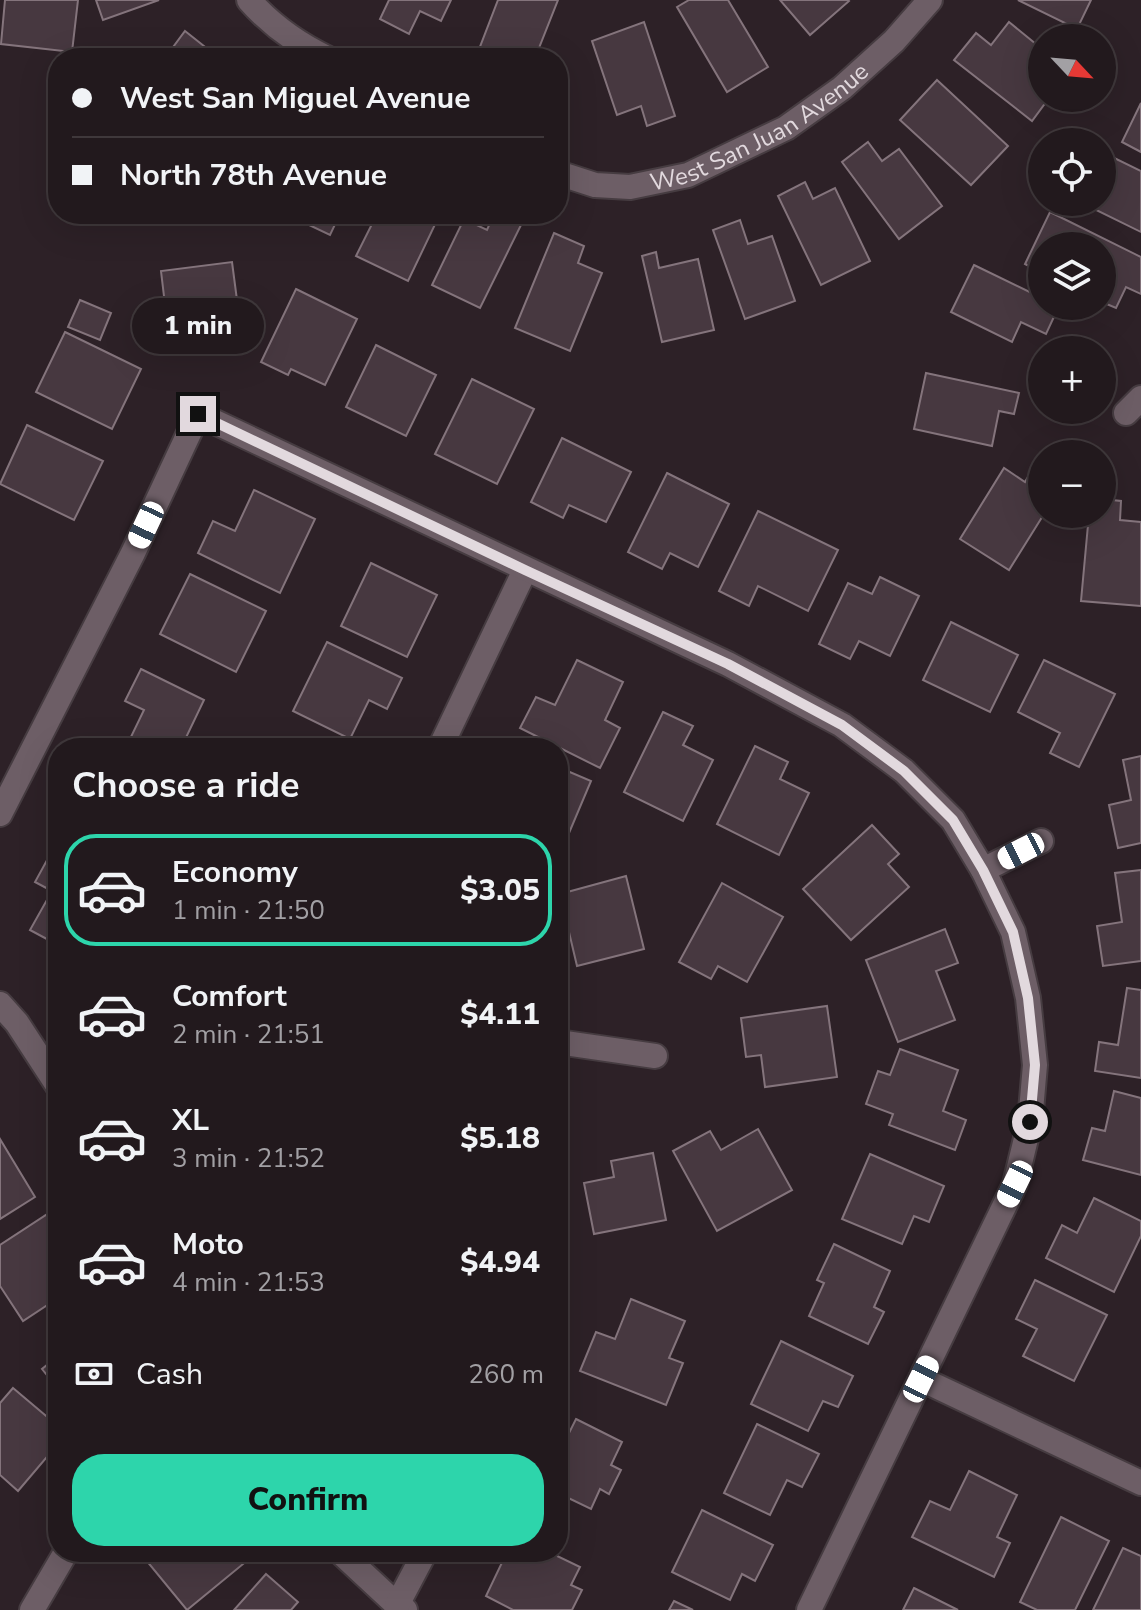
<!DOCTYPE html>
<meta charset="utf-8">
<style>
body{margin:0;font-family:"Nunito Sans",sans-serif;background:#2a2226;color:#f1f3f6;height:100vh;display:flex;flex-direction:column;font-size:30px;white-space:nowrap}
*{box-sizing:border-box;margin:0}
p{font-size:26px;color:#a2a0a4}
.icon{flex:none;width:44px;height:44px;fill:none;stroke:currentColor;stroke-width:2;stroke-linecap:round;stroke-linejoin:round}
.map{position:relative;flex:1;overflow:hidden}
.details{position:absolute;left:48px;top:738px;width:520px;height:824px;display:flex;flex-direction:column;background:#22191d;border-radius:32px;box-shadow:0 8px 32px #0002,0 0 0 2px #3f383b}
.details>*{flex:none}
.top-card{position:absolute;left:48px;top:48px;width:520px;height:176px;border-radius:32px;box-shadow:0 8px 32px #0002,0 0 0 2px #3f383b;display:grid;align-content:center;height:176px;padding:0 24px;background:#22191d}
.needle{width:52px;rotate:116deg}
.buttons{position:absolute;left:1028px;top:24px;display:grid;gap:16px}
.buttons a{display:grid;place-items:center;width:88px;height:88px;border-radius:50%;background:#22191d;box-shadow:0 8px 32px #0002,0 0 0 2px #3f383b;font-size:40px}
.end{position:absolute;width:36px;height:36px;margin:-18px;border:10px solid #e2d9de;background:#111;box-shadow:0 0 0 4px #111}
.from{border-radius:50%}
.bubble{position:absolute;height:56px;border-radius:28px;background:#22191d;box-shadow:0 8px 32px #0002,0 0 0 2px #3f383b;font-size:26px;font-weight:800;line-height:56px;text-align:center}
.car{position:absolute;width:24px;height:48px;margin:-24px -12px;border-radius:10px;box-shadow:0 0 6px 2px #0007;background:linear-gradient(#fff 24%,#345 0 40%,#fff 0 76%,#345 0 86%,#fff 0)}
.top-card b{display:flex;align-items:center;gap:28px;height:76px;font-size:30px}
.top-card b+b{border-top:2px solid #3f383b}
.top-card i{width:20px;height:20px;background:#f1f3f6}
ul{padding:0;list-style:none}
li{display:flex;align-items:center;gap:24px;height:112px;margin:0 16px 12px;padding:0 8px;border:4px solid transparent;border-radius:32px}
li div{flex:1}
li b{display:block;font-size:30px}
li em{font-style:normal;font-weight:800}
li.current{border-color:#2dd5ab}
li>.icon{width:72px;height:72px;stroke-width:1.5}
h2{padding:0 24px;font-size:36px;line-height:96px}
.pay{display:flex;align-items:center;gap:20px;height:88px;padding:0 24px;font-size:30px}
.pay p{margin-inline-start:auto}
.primary-button{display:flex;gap:16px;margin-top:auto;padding:16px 24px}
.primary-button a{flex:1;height:92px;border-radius:32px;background:#2dd5ab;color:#111;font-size:32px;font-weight:800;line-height:92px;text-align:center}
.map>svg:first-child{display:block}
.building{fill:#473840;stroke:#84747c;stroke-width:2}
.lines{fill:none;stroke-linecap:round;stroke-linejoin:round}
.minor-casing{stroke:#463c41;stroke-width:28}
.minor{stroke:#6d5e66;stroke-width:24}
.route{stroke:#e2d9de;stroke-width:10}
.labels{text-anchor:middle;stroke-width:8;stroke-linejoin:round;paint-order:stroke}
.street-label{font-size:24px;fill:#e2d9de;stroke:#24171e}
</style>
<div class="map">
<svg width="1141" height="1610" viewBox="0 0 1141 1610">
<rect width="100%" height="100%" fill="#2d2127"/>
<!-- building -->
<g class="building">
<path d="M5,0H78L72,52L1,44Z"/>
<path d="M96,0H159L103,20Z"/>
<path d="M389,0H451L441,21L420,11L409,34L380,19Z"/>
<path d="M498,0H558L535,58H494L478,52Z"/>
<path d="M689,0H728L768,67L727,92L677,7Z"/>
<path d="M780,0H848L849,1L810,35Z"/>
<path d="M1018,0H1091L1077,29Z"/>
<path d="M644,22L675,116L647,126L641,106L617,115L592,41Z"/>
<path d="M1009,22L1042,49V98H1049L1032,121L954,60L976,33L991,45Z"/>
<path d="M185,31L219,58H165Z"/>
<path d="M937,80L1008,146L971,185L900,120Z"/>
<path d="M1141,103V152L1122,142Z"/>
<path d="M868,142L882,161L899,149L942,206L899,239L842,162Z"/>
<path d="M1102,152L1141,171V232L1080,202H1102Z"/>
<path d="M805,182L813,199L835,188L870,261L821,285L778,196Z"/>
<path d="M1050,212L1141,257V294L1126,287L1116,308L1102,302V246H1042V273L1025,264Z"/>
<path d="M286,214H340L330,235Z"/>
<path d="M377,214H440L408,281L356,256Z"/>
<path d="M494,214H508L523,221L480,308L432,285L464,219L487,230Z"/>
<path d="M740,220L748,244L772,236L795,301L745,319L713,230Z"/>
<path d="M554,233L584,246L578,263L602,273L570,351L515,328Z"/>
<path d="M656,252L659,268L698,259L714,330L662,342L642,256Z"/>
<path d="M232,262L240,323L210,327L213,350L171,355L161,271Z"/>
<path d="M974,265L1042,298V306H1059L1046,334L1021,322L1012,342L951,312Z"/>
<path d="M296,289L357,319L325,385L291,369L288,375L261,362Z"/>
<path d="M80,300L111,313L100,340L68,327Z"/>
<path d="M65,332L141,369L112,429L36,392Z"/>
<path d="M376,345L436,375L406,436L346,407Z"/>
<path d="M926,373L1019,393L1014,414L999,411L992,446L914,429Z"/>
<path d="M472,379L534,409L497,484L435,454Z"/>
<path d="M27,425L103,461L74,520L0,484Z"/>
<path d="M562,438L631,472L606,522L569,505L563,518L531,502Z"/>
<path d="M1035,465L1042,470V514H1044L1009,570L960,539L1004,468L1025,482Z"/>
<path d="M667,473L729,504L698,567L670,553L662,569L628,552Z"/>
<path d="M254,490L315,519L280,593L198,553L213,521L235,531Z"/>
<path d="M1102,499L1121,501L1120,520L1141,522V606L1081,601L1089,514H1102Z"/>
<path d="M758,511L838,550L808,611L758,586L749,606L719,591Z"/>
<path d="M371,563L437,595L407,657L341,626Z"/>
<path d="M190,574L266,611L236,672L160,634Z"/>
<path d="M880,577L919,596L890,656L859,641L850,659L819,644L848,583L872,594Z"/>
<path d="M951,622L1018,655L990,712L923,680Z"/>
<path d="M327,642L402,678L387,709L369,700L350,739L293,711Z"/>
<path d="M577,660L623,682L605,720L620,728L600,768L520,728L536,697L555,705Z"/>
<path d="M1044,660L1115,694L1079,767L1050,753L1060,733L1018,712Z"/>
<path d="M141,669L204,700L181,748H138L128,743L144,710L125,701Z"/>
<path d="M663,712L693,726L683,745L713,760L683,821L624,792Z"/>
<path d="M755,746L788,762L780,779L809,793L779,855L717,824Z"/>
<path d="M1141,756V843L1118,848L1109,805L1131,800L1123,760Z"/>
<path d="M558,767L591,781L561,852L558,851Z"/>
<path d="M872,825L899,854L888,864L909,887L851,940L803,889Z"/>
<path d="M52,851L58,854V945L30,930L52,891L35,882Z"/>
<path d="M1141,870V961L1103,966L1097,926L1122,922L1115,873Z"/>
<path d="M626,876L644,949L577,966L560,894Z"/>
<path d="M722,883L783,917L747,982L718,966L711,979L679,962Z"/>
<path d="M945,929L958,963L936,971L955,1020L898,1042L866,960Z"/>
<path d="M1127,988L1141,990V1078L1095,1071L1099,1042L1118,1045Z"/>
<path d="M827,1006L837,1077L765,1087L761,1055L746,1057L741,1018Z"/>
<path d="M900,1049L958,1070L943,1111L966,1120L955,1150L889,1125L893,1114L866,1104L878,1071L890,1075Z"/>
<path d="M1114,1091L1141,1098V1175L1083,1160L1092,1128L1105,1131Z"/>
<path d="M758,1129L792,1190L717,1231L673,1151L710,1131L721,1150Z"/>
<path d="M0,1139L35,1197L0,1219Z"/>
<path d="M653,1153L666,1220L594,1234L584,1183L614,1177L611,1161Z"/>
<path d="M870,1154L944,1186L929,1222L914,1216L902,1244L842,1219Z"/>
<path d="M1094,1198L1141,1221V1236L1114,1292L1046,1258L1062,1225L1077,1233Z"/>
<path d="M49,1213L58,1227V1298L23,1321L0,1286V1245Z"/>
<path d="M834,1244L890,1271L874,1307L884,1312L868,1344L809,1316L824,1283L817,1280Z"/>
<path d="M1035,1280L1107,1315L1074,1381L1023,1356L1037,1329L1016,1319Z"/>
<path d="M631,1299L685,1321L669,1358L683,1363L666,1405L580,1371L596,1332L615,1339Z"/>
<path d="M781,1341L853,1376L838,1407L823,1401L808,1431L751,1404Z"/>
<path d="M58,1356V1389L42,1369Z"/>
<path d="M13,1388L58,1426V1444L18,1491L0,1475V1403Z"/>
<path d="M576,1419L622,1442L611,1465L621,1470L609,1494L600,1489L591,1509L558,1493V1453H559Z"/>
<path d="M757,1424L819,1454L802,1487L787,1480L770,1515L724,1493Z"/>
<path d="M969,1471L1017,1495L997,1537L1010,1543L994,1577L912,1537L930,1501L950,1510Z"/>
<path d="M702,1510L773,1545L755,1581L742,1574L730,1600L672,1572Z"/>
<path d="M1061,1517L1109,1541L1075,1610H1037L1020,1602Z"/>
<path d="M1123,1548L1141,1556V1610H1093Z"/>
<path d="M144,1552H241L248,1560L187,1610L141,1554Z"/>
<path d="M507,1552H549L580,1567L571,1585L582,1590L572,1610H513L486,1596Z"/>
<path d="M266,1574L298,1602L291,1610H234Z"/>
<path d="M914,1588L958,1610H903Z"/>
<path d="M674,1601L693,1610H669Z"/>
</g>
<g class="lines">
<!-- minor casing -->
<g class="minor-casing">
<g id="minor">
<path d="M249,0C270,24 298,44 327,58"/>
<path id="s1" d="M558,173L595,185L630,187L688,175L786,128L842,88L894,41L930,0"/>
<path d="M1126,413L1141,398"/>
<path d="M440,748L525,570"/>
<path d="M0,814L133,553L198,414L728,664L842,725L904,771L953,820L983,870L1013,932L1028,998L1035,1065L1030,1122L1015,1184L809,1610"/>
<path d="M983,870L1041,841"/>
<path d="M0,1004L17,1023L58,1086"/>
<path d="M558,1042L655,1056"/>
<path d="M921,1379L1141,1483"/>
<path d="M340,1552L397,1605L405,1610"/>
<path d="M397,1605L425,1552"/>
<path d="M32,1610L66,1552"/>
</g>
</g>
<!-- minor -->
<use href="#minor" class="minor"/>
</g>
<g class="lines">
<!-- route -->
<path class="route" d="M198,414L525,570L728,664L842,725L904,771L953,820L983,870L1013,932L1028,998L1035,1065L1030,1122"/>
</g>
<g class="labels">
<!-- street labels -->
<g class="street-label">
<text dy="8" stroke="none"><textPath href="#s1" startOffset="218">West San Juan Avenue</textPath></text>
</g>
</g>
</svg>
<div class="buttons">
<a><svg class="needle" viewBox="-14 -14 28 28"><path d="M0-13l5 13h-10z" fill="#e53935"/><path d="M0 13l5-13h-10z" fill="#a2a0a4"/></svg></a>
<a><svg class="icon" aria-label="locate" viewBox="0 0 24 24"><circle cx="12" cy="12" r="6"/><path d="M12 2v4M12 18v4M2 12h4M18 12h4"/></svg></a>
<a><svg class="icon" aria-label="layers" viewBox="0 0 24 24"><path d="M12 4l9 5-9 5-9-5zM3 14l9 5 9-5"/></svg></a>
<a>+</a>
<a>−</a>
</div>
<i class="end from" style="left:1030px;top:1122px"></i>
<i class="end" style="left:198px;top:414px"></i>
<div class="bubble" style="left:132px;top:298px;width:132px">1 min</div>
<i class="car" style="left:146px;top:525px;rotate:205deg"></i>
<i class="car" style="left:1021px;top:851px;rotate:243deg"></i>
<i class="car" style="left:1015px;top:1184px;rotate:206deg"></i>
<i class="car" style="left:921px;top:1379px;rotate:26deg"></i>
<div class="top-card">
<b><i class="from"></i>West San Miguel Avenue</b>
<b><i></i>North 78th Avenue</b>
</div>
<section class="details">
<h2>Choose a ride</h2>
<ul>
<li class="current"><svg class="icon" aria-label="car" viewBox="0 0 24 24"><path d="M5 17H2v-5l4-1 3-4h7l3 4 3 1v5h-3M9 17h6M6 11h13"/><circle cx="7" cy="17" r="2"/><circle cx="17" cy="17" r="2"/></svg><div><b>Economy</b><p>1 min · 21:50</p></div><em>$3.05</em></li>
<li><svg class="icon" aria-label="car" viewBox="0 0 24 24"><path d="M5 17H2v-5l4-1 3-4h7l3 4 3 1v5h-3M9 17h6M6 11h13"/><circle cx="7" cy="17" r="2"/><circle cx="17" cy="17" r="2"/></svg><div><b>Comfort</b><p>2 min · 21:51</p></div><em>$4.11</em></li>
<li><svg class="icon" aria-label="car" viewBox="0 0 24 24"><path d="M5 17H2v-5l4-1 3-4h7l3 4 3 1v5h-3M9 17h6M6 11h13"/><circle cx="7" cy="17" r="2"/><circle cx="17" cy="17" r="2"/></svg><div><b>XL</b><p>3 min · 21:52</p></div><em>$5.18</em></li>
<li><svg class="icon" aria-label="car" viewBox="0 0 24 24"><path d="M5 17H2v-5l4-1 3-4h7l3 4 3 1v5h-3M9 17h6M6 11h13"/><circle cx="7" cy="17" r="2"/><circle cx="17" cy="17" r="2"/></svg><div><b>Moto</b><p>4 min · 21:53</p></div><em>$4.94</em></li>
</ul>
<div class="pay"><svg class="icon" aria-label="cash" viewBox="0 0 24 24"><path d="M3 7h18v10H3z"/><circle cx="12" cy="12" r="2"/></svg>Cash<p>260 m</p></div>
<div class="primary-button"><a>Confirm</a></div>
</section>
</div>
